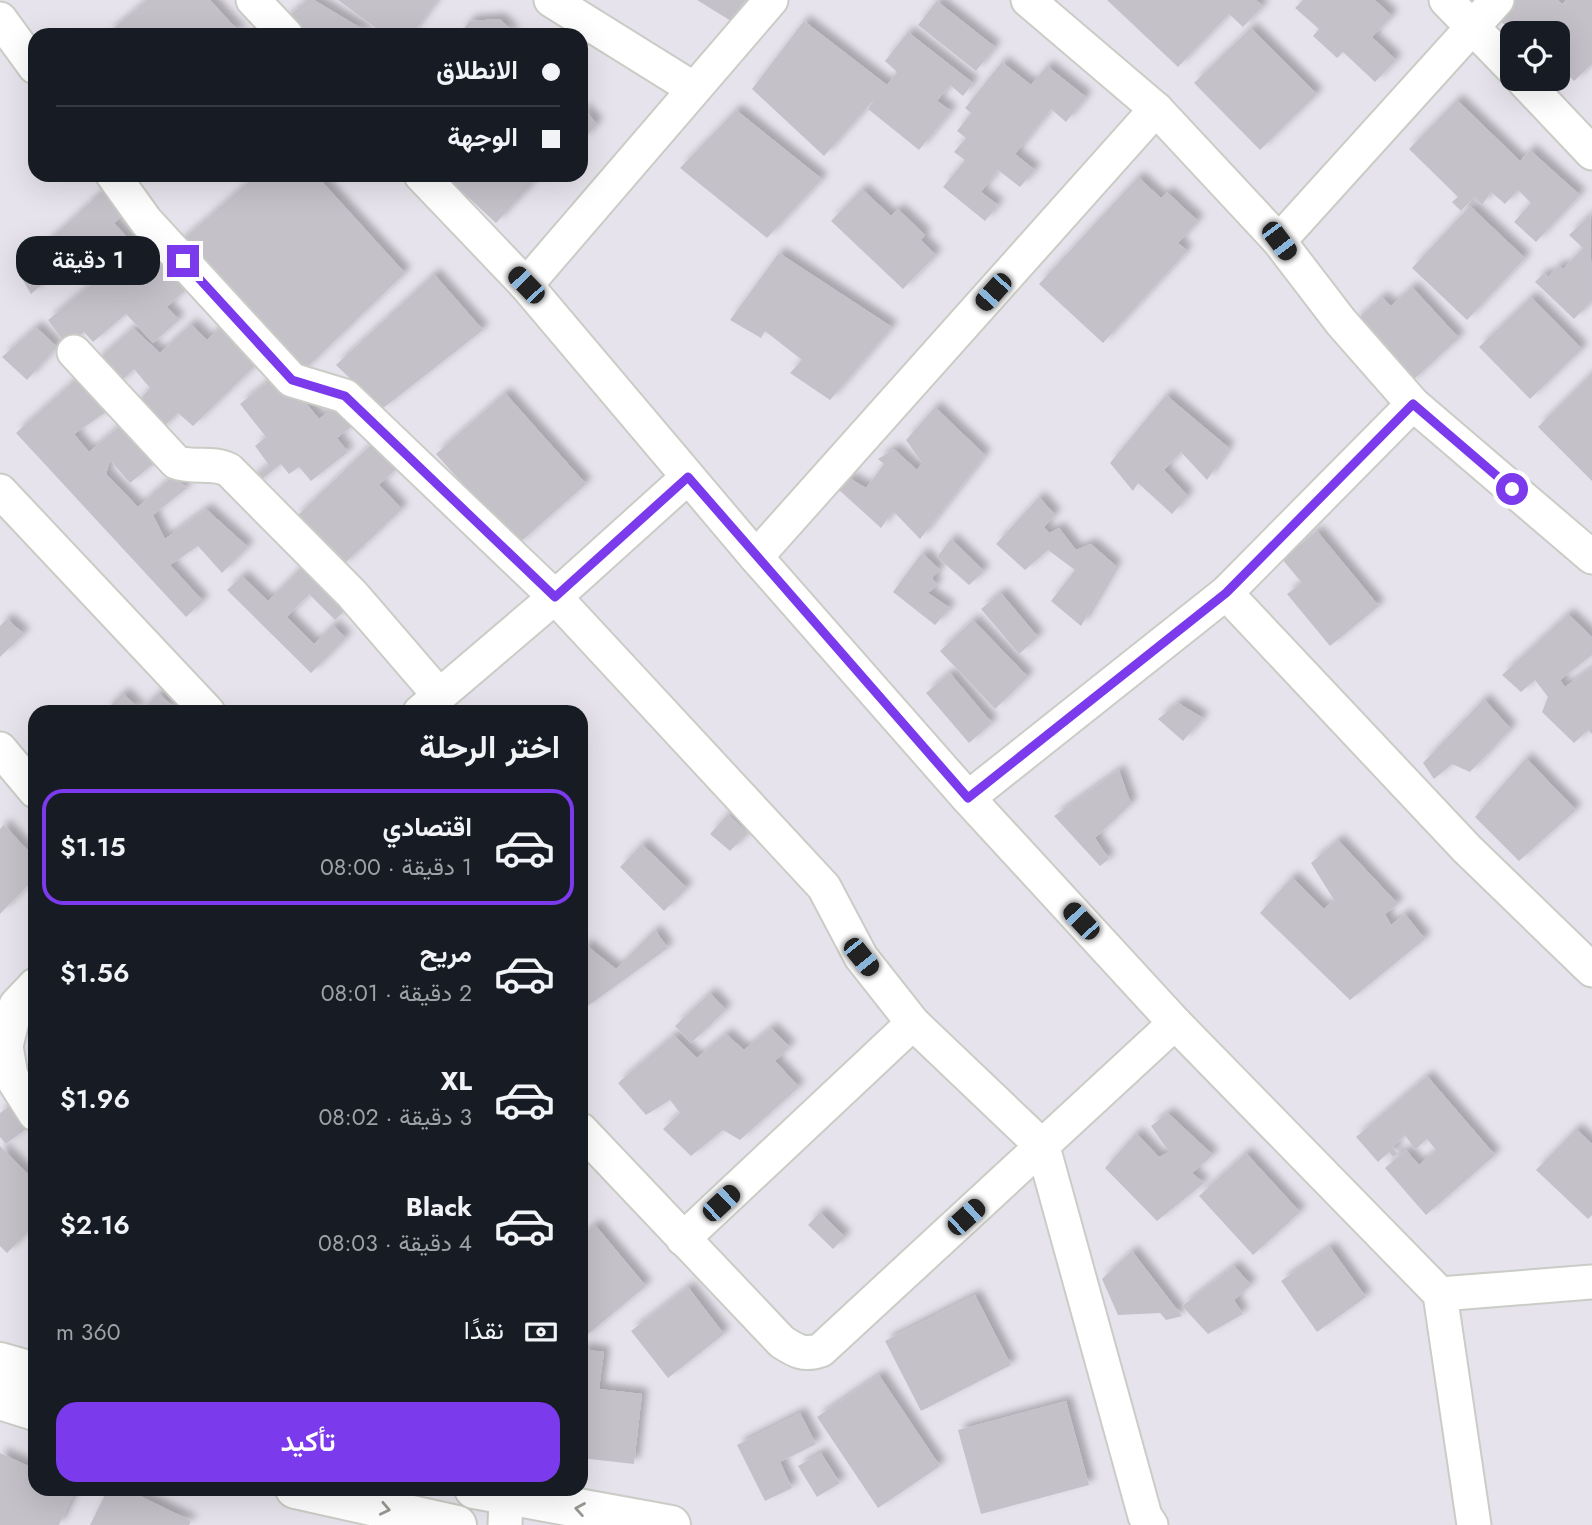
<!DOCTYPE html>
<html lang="ar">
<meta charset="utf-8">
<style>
body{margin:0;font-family:Jost,Vazirmatn,sans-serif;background:#242831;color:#f1f3f6;direction:rtl;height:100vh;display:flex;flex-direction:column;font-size:26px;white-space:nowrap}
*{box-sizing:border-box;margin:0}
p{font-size:23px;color:#9ea1a6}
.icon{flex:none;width:38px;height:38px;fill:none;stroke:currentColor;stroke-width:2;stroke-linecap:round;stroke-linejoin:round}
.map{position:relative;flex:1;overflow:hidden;direction:ltr}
.panel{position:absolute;left:28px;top:705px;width:560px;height:791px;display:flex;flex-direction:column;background:#171b24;border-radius:21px;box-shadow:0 7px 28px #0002;direction:rtl}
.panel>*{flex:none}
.top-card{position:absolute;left:28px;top:28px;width:560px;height:154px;border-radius:21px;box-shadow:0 7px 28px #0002;direction:rtl;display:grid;align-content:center;height:154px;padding:0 28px;background:#171b24}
.buttons{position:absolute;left:1500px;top:21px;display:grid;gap:14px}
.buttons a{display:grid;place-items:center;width:70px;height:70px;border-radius:14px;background:#171b24;box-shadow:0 7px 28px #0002;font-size:35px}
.end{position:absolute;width:32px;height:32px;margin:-16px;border:9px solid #7c3aed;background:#fff;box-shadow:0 0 0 4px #fff}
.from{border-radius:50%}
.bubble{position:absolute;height:49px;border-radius:21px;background:#171b24;box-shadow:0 7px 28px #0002;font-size:23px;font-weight:600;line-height:49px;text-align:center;direction:rtl}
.car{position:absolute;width:21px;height:42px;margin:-21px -10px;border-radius:9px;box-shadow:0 0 5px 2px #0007;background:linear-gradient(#222 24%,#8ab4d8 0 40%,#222 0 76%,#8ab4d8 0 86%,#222 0)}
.top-card b{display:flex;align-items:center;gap:24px;height:66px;font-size:26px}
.top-card b+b{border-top:2px solid #363941}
.top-card i{width:18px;height:18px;background:#f1f3f6}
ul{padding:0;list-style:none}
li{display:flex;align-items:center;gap:21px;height:116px;margin:0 14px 10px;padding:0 14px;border:4px solid transparent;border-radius:21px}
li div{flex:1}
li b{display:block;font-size:26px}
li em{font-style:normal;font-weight:600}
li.on{border-color:#7c3aed}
li>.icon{width:63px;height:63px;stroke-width:1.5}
h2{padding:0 28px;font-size:32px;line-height:84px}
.pay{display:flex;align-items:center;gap:18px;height:77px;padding:0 28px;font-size:26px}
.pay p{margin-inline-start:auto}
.primary-button{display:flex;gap:14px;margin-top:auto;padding:14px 28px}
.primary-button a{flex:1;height:80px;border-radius:21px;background:#7c3aed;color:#fff;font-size:28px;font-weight:600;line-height:80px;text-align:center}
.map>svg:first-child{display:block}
.building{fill:#c5c1c9;filter:url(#shadow)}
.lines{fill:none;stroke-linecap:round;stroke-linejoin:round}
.street-casing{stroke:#caccc6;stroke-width:37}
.secondary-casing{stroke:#cbcdc6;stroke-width:42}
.street{stroke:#fff;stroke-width:33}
.secondary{stroke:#fff;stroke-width:38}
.oneway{stroke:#989994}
.route{stroke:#7c3aed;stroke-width:9}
</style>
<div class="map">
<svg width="1592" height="1525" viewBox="0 0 1592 1525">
<defs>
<filter id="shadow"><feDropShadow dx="6" dy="-6" stdDeviation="3.5" flood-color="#0004"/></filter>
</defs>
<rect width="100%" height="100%" fill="#e7e3ec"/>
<!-- building -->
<g class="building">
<path d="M147,0H210L242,35H106Z"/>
<path d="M307,0H314L372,35H296L282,22Z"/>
<path d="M338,0H437L411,35H385Z"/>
<path d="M697,0H745L731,21Z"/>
<path d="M1107,0H1256L1263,6L1243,27L1229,14L1178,67Z"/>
<path d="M1303,0H1375L1392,16L1372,37L1396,60L1375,82L1343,52L1337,58L1313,36L1319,29L1295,8Z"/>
<path d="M1507,0H1558L1562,4L1566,0H1592V64L1574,81L1558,65V33H1513L1493,14Z"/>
<path d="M937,1L995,47L976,71L918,25Z"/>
<path d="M500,19L515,35H459L470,21Z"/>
<path d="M804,21L887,85L897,72L885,61L908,32L973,83L963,96L950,85L937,101L951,111L919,150L868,109L877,96L824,156L752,89Z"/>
<path d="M1251,28L1317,94L1260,150L1194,83Z"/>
<path d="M1002,62L1031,85L1047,66L1086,97L1066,122L1051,109L1015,154L1035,170L1020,187L998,170L981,192L998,205L985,221L943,187L965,160L954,152L966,138L957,131L971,113L965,108Z"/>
<path d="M1457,100L1520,161L1530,150L1580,195L1536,242L1514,222L1531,203L1518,190L1505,204L1491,192L1482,205L1474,197L1461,211L1452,202L1458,197L1409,149Z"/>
<path d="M581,107L597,124L581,142Z"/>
<path d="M736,110L822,179L767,238L680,168Z"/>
<path d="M257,175H316L405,273L297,377L174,247Z"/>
<path d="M444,175H540L496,223Z"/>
<path d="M1138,177L1161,198L1167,192L1198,221L1178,243L1187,251L1103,343L1039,284Z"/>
<path d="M110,184L131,209L114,223L147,259L162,245L196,280L167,307L179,320L153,343L126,314L93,342L84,332L67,346L48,320L97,280L78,254L31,294L17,270Z"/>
<path d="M862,189L891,216L898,209L925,235L921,240L936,255L903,289L831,221Z"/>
<path d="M1470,206L1525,258L1467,320L1412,268Z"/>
<path d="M1590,215L1592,301L1574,319L1535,282L1544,273L1548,277L1559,265L1563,269L1583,248L1569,235Z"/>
<path d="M779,253L892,327L830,400L790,373L802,360L765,331L761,338L730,320Z"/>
<path d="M434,274L483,330L382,409L336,365Z"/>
<path d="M1412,287L1459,338L1410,383L1354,322L1382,297L1391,306Z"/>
<path d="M1531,297L1582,349L1530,399L1479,347Z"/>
<path d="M231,318L265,356L193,426L178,413L158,432L134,407L150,388L134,369L117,385L95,362L133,328L160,353L191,324L207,340Z"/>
<path d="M36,327L57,347L27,380L2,357Z"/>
<path d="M281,372L319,419L340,403L356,423L337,438L348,452L311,481L299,467L289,474L281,464L252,487L248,482L269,465L255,446L266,437L240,404Z"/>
<path d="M1592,373V481L1538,427Z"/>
<path d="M82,374L112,408L74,434L89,452L125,422L158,460L130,483L110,460L106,474L138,507L173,476L187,488L153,515L165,539L206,509L248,547L222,573L198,546L170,565L203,601L186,617L16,433Z"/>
<path d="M505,393L586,484L517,545L436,454Z"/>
<path d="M1166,395L1229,448L1207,480L1181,452L1164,470L1188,496L1172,514L1138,483L1133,491L1110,463Z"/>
<path d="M935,407L985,455L920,539L893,511L881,528L838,489L849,478L866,488L884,464L878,459L894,449L917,470L922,463L906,440Z"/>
<path d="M376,440L400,465L379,485L402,509L342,566L295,518Z"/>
<path d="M1039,497L1055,515L1044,527L1049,533L1059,528L1076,550L1091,544L1116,566L1081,626L1051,601L1075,570L1048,550L1025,570L996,544Z"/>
<path d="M1317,531L1379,606L1330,646L1287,594L1302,583L1282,559Z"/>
<path d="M951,539L984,571L969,585L937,557Z"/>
<path d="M922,553L940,570L932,578L937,585L928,593L950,608L935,625L893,592Z"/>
<path d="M305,564L349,606L335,620L309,594L287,617L314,644L333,625L346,638L311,673L227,590L242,576L268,601Z"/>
<path d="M1001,593L1038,637L1019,654L981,609Z"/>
<path d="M1568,614L1592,637V655L1560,680L1565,687L1592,668V734L1588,730L1574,743L1542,712L1548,697L1535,680L1521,692L1502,675Z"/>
<path d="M7,619L24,634L0,657V626Z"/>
<path d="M973,620L1028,677L995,709L940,651Z"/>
<path d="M950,673L992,723L969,743L926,693Z"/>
<path d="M123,693L141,711L159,693L178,712H104Z"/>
<path d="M1484,699L1511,729L1470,772L1452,764L1434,779L1423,763Z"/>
<path d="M1178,703L1203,718L1183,741L1158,719Z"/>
<path d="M1526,758L1576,810L1519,861L1475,817Z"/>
<path d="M1119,770L1131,804L1095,838L1109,859L1100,866L1054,816Z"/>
<path d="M728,814L748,833L730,851L710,834Z"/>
<path d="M4,825L35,858V878L0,914V829Z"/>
<path d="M1338,840L1398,904L1385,914L1391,925L1405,914L1425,939L1350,1000L1260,913L1292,877L1324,909L1334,900L1311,863Z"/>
<path d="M642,844L687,888L664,911L620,867Z"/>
<path d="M655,930L668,948L585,1008L581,1003V950L586,945L616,969Z"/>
<path d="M710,993L726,1010L691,1043L675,1026Z"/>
<path d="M771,1028L790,1047L775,1061L799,1087L740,1140L723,1130L691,1156L663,1129L680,1113L670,1100L646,1115L618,1083L674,1035L697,1058L726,1034L744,1050Z"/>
<path d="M1427,1076L1495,1155L1426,1215L1385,1168L1406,1150L1419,1165L1436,1150L1427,1139L1415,1150L1405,1135L1392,1147L1398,1154L1393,1157L1389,1152L1378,1162L1356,1137Z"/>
<path d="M14,1103L31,1125L6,1144L0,1137V1113Z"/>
<path d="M1168,1113L1213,1155L1192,1173L1204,1183L1157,1221L1105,1168L1136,1133L1159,1157L1169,1152L1151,1126Z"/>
<path d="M1576,1129L1592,1144V1215L1588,1219L1536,1170Z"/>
<path d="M0,1146L35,1181V1225L7,1253L0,1246Z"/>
<path d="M1246,1153L1300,1212L1253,1255L1199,1196Z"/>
<path d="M820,1212L845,1237L833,1249L808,1225Z"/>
<path d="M595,1225L646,1286L582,1339L581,1236Z"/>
<path d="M1330,1247L1366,1297L1317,1332L1281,1281Z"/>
<path d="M1132,1251L1182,1316L1166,1320L1160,1313L1118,1315L1102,1279Z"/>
<path d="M1234,1266L1251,1285L1234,1300L1243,1314L1208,1334L1182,1306Z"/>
<path d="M688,1287L724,1334L668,1378L631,1331Z"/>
<path d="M975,1295L1011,1365L921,1411L885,1341Z"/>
<path d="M581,1349L604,1352L599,1389L642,1394L634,1464L581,1458Z"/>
<path d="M879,1375L940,1466L878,1508L817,1417Z"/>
<path d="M1066,1401L1089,1485L981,1514L958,1430Z"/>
<path d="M800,1413L816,1444L780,1462L792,1488L765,1501L737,1445Z"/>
<path d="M0,1453L35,1469V1489H76L59,1525H0Z"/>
<path d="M821,1453L840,1483L817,1497L798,1466Z"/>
<path d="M108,1489H126L191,1521L189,1525H90Z"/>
</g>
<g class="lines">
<!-- street casing -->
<g class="street-casing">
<g id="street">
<path d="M253,0L286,35"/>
<path d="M551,0L694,89"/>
<path d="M1028,0L1156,109L1279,241L1341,322L1413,404L1592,557"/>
<path d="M1446,0L1512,68"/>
<path d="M0,19L35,67"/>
<path d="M1522,79L1592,153"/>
<path d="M113,175L146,221L292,380L345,396L555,597L824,887L861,957L913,1023L1043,1147L1145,1516L1151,1525"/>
<path d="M421,175L526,285L756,557L968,798L1175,1023L1440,1294L1474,1525"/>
<path d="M1279,241L1497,0"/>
<path d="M526,285L771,0"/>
<path d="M74,352L176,462C193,469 213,461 229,470L352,594L439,695"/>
<path d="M0,491L208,712"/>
<path d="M756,557L1156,109"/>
<path d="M1226,593L1467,849L1592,970"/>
<path d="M420,712L555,597L688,477"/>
<path d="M0,749L35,791"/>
<path d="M968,798L1226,593L1413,404"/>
<path d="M35,985L16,1005L6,1046L11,1076L35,1114"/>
<path d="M581,1130L782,1342C796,1351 804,1356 821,1350L1175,1023"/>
<path d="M683,1239L913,1023"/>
<path d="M1440,1294L1592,1282"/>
<path d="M505,1525L506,1497"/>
</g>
</g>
<!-- secondary casing -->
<g class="secondary-casing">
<g id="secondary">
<path d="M0,1362L35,1372"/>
<path d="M0,1400L35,1411"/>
<path d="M295,1489L457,1525"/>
<path d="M474,1489L671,1525"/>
</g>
</g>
<!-- street -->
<use href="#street" class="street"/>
<!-- secondary -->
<use href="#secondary" class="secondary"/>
</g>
<!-- one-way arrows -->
<defs><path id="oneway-chevron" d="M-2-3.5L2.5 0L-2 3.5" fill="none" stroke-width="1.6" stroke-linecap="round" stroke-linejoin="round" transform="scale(1.75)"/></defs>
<g class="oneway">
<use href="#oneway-chevron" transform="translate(385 1509) rotate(12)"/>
<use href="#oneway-chevron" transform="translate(580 1509) rotate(-170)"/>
</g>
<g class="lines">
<!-- route -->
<path class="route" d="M183,261L292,380L345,396L555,597L688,477L968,798L1226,593L1413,404L1512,489"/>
</g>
</svg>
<div class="buttons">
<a><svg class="icon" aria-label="locate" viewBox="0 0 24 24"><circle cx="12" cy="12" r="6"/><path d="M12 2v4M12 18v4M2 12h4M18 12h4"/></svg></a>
</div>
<i class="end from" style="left:1512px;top:489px"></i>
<i class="end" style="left:183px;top:261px"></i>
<div class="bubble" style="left:16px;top:236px;width:144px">1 دقيقة</div>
<i class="car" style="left:1279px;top:241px;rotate:143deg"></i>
<i class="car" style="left:526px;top:285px;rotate:316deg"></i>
<i class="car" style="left:993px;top:292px;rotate:222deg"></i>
<i class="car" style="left:1081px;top:921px;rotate:317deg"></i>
<i class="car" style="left:861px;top:957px;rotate:141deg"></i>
<i class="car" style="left:721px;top:1203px;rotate:47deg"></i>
<i class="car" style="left:966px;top:1217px;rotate:48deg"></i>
<div class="top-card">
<b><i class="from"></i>الانطلاق</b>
<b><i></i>الوجهة</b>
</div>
<section class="panel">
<h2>اختر الرحلة</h2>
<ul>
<li class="on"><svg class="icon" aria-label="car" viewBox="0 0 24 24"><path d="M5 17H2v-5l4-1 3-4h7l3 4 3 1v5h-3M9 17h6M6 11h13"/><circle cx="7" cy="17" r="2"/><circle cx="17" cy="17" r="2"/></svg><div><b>اقتصادي</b><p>1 دقيقة · 08:00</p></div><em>$1.15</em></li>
<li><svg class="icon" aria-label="car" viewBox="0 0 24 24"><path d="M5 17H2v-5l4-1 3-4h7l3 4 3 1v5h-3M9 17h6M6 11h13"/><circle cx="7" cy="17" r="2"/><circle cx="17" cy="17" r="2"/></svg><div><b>مريح</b><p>2 دقيقة · 08:01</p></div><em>$1.56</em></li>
<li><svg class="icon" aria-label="car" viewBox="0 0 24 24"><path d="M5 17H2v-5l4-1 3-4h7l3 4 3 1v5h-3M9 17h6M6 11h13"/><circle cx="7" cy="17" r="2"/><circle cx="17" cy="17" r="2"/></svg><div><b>XL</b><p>3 دقيقة · 08:02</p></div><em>$1.96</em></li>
<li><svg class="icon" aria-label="car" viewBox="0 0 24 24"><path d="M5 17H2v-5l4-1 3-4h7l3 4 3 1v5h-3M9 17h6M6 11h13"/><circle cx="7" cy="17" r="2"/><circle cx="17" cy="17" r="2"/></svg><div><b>Black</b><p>4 دقيقة · 08:03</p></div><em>$2.16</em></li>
</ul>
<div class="pay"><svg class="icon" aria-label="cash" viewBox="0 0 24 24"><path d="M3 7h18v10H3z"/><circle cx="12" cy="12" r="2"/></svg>نقدًا<p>360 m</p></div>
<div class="primary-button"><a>تأكيد</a></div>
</section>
</div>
